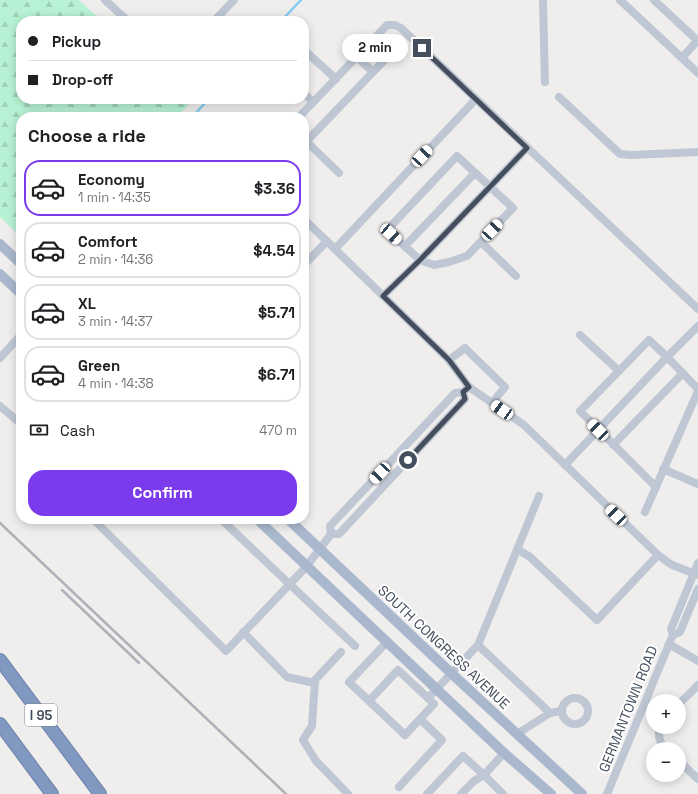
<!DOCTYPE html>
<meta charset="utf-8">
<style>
body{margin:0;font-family:"Space Grotesk",sans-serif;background:#f6f6f6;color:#202124;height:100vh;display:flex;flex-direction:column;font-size:15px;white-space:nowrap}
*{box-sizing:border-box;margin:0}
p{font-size:13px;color:#757577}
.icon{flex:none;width:22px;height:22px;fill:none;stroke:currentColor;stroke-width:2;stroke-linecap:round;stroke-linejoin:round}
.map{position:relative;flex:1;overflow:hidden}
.side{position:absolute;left:16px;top:112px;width:293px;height:412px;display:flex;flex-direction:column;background:#fff;border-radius:16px;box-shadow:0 2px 10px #0003}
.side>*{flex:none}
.hud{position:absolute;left:16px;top:16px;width:293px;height:88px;border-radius:16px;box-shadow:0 2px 10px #0003;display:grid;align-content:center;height:88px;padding:0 12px;background:#fff}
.controls{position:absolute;left:646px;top:694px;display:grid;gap:8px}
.controls a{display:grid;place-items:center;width:40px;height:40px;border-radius:50%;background:#fff;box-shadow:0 2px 10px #0003;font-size:20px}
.end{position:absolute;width:18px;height:18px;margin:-9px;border:5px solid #444e5c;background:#fff;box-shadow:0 0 0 2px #fff}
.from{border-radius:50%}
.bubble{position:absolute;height:28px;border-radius:14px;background:#fff;box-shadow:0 2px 10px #0003;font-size:13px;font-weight:700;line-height:28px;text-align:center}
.car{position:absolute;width:12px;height:24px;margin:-12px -6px;border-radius:5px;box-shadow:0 0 3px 1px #0007;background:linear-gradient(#fff 24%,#345 0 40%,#fff 0 76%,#345 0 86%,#fff 0)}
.hud b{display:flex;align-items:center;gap:14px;height:38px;font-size:15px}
.hud b+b{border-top:1px solid #e0e0e0}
.hud i{width:10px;height:10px;background:#202124}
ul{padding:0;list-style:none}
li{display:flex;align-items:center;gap:12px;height:56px;margin:0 8px 6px;padding:0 4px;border:2px solid #e0e0e0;border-radius:16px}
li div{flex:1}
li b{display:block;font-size:15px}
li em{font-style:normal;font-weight:700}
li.current{border-color:#7c3aed}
li>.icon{width:36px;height:36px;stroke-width:1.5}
h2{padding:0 12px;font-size:18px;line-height:48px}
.pay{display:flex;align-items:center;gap:10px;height:44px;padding:0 12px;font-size:15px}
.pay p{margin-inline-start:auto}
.button{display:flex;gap:8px;margin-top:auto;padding:8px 12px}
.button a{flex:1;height:46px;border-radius:16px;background:#7c3aed;color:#fff;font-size:16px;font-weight:700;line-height:46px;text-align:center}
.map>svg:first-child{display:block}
.forest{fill:url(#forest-firs)}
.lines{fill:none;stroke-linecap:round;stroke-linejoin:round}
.stream{stroke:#81cdf2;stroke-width:2.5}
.highway-casing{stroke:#6c83ac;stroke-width:14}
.minor{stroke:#bfc7d4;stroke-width:8}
.major{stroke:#aab8ce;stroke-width:10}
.highway{stroke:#8198c0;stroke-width:12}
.rail{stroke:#afb1b8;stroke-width:2.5}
.route{stroke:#444e5c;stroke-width:5}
.labels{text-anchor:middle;stroke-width:4;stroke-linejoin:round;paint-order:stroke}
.shield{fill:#fff;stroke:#7c838d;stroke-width:1}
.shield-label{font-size:13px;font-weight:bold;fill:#444e5c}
.street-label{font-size:14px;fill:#444e5c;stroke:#fff}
</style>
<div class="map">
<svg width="698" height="794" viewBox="0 0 698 794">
<defs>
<pattern id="forest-firs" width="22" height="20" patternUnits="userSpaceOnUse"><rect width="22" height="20" fill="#b7f2d4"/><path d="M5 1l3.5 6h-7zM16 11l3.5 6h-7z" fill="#9fd1b8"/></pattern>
</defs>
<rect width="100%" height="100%" fill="#f0eded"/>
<!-- forest -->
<path class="forest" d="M0,0H79L102,21H21V99H187L191,102L177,117H21V237L0,217Z"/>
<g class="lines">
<!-- stream -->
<g class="stream">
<path d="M281,21L301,0"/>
<path d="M192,117L209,99"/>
</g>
<!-- highway casing -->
<g class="highway-casing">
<g id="highway">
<path d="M0,660L100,794"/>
<path d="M0,724L52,794"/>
</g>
</g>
<!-- minor -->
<g class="minor">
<path d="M105,0L128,21"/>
<path d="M543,0L545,82"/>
<path d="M620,0L698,73"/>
<path d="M654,0L698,41"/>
<path d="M214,21L234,0"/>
<path d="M304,50L336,79"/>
<path d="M682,58L698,40"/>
<path d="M373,72L398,46"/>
<path d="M304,93L313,102"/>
<path d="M559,97L620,154L632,155L698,152"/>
<path d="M299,117L387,25H395L401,28L698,309"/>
<path d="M306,141L339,173"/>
<path d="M304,144L373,72L357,57"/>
<path d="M457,156L513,208L467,256L449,262L434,265L420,260L391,234L390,227Z"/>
<path d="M304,219L449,360"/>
<path d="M481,242L516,276"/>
<path d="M405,246L475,173"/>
<path d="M335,249L476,99"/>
<path d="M304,265L327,241"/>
<path d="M383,296L420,260L527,148"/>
<path d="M580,335L619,371"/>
<path d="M0,358L21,335"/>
<path d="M469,387L449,360L465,348L505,387L492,403"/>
<path d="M0,406L21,424"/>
<path d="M613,445L683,373"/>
<path d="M565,465L667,357L698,389"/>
<path d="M663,469L698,484"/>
<path d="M656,487L580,411L649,340L667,357L698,326"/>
<path d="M645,512L698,391"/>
<path d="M93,519L226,651L306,567L331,534L330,526L455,393L463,392L469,387L524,425L658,555L672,565L698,575"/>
<path d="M224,522L355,646"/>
<path d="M331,534H339L465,399L463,392"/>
<path d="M517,549L530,557L597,620L658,555"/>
<path d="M243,632L287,677L315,683"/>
<path d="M673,635L671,629L698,563"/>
<path d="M387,642L349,682L405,735L434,704L428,698"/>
<path d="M669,644L698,661"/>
<path d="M478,645L550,713"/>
<path d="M341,652L315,680L312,726L303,740L316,761L348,794"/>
<circle cx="575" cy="711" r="13"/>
<path d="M369,701L398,670L428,698L478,645L539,496"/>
<path d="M679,704L698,685"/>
<path d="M660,727C657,736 660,743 666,749"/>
<path d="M517,734L550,713L561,711"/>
<path d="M679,761L698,779"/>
<path d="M399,787L442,740L420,719"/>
<path d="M427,794L463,756L484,775L474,781L461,794"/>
<path d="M503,794L484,775L504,753"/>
<path d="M607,794L669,644L673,635L680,632L698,589"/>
</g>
<!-- major -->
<g class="major">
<path d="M0,244L21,264"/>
<path d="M0,274L21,294"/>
<path d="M257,519L504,753L551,794"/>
<path d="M288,519L451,673L582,794"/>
</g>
<!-- highway -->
<use href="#highway" class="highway"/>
<!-- rail -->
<g class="rail">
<path d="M0,523L286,794"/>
<path d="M62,590L139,663"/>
</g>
</g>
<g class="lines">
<!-- route -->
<path class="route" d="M408,460L465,399L463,392L469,387L449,360L383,296L420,260L527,148L422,48"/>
</g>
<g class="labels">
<!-- shield labels -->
<rect class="shield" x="25" y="704" width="32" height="22" rx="3"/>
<g class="shield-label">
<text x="41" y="720">I 95</text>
</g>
<!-- street labels -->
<g class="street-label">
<text transform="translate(444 647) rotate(43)" y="5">SOUTH CONGRESS AVENUE</text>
<text transform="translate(628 709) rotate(-68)" y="5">GERMANTOWN ROAD</text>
</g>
</g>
</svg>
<div class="controls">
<a>+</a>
<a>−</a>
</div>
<i class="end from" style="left:408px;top:460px"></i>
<i class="end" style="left:422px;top:48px"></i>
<div class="bubble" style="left:342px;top:34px;width:66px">2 min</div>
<i class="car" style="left:422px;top:156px;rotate:43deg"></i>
<i class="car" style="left:492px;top:230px;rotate:43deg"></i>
<i class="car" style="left:391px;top:234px;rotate:132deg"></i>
<i class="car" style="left:502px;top:410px;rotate:304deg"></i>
<i class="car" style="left:598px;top:430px;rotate:315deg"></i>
<i class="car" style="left:380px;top:473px;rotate:223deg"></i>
<i class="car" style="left:616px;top:515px;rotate:314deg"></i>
<div class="hud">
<b><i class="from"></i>Pickup</b>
<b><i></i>Drop-off</b>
</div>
<section class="side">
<h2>Choose a ride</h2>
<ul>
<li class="current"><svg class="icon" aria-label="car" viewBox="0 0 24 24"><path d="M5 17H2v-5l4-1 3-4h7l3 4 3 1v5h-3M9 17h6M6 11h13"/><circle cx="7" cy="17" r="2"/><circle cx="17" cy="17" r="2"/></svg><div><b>Economy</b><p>1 min · 14:35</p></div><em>$3.36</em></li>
<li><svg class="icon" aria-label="car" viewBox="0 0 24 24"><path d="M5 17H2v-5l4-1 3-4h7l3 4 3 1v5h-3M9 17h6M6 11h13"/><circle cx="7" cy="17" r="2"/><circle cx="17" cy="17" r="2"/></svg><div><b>Comfort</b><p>2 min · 14:36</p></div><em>$4.54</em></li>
<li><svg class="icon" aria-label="car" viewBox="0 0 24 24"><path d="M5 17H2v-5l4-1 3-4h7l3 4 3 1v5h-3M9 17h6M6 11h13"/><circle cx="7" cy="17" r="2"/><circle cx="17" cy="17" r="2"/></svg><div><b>XL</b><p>3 min · 14:37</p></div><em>$5.71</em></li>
<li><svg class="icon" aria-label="car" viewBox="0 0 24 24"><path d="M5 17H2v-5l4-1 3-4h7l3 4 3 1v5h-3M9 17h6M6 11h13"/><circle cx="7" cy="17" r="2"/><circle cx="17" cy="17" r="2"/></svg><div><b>Green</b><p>4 min · 14:38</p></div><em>$6.71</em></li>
</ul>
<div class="pay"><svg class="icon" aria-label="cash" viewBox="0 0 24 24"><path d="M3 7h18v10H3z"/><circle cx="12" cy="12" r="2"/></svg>Cash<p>470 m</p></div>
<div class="button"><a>Confirm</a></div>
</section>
</div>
